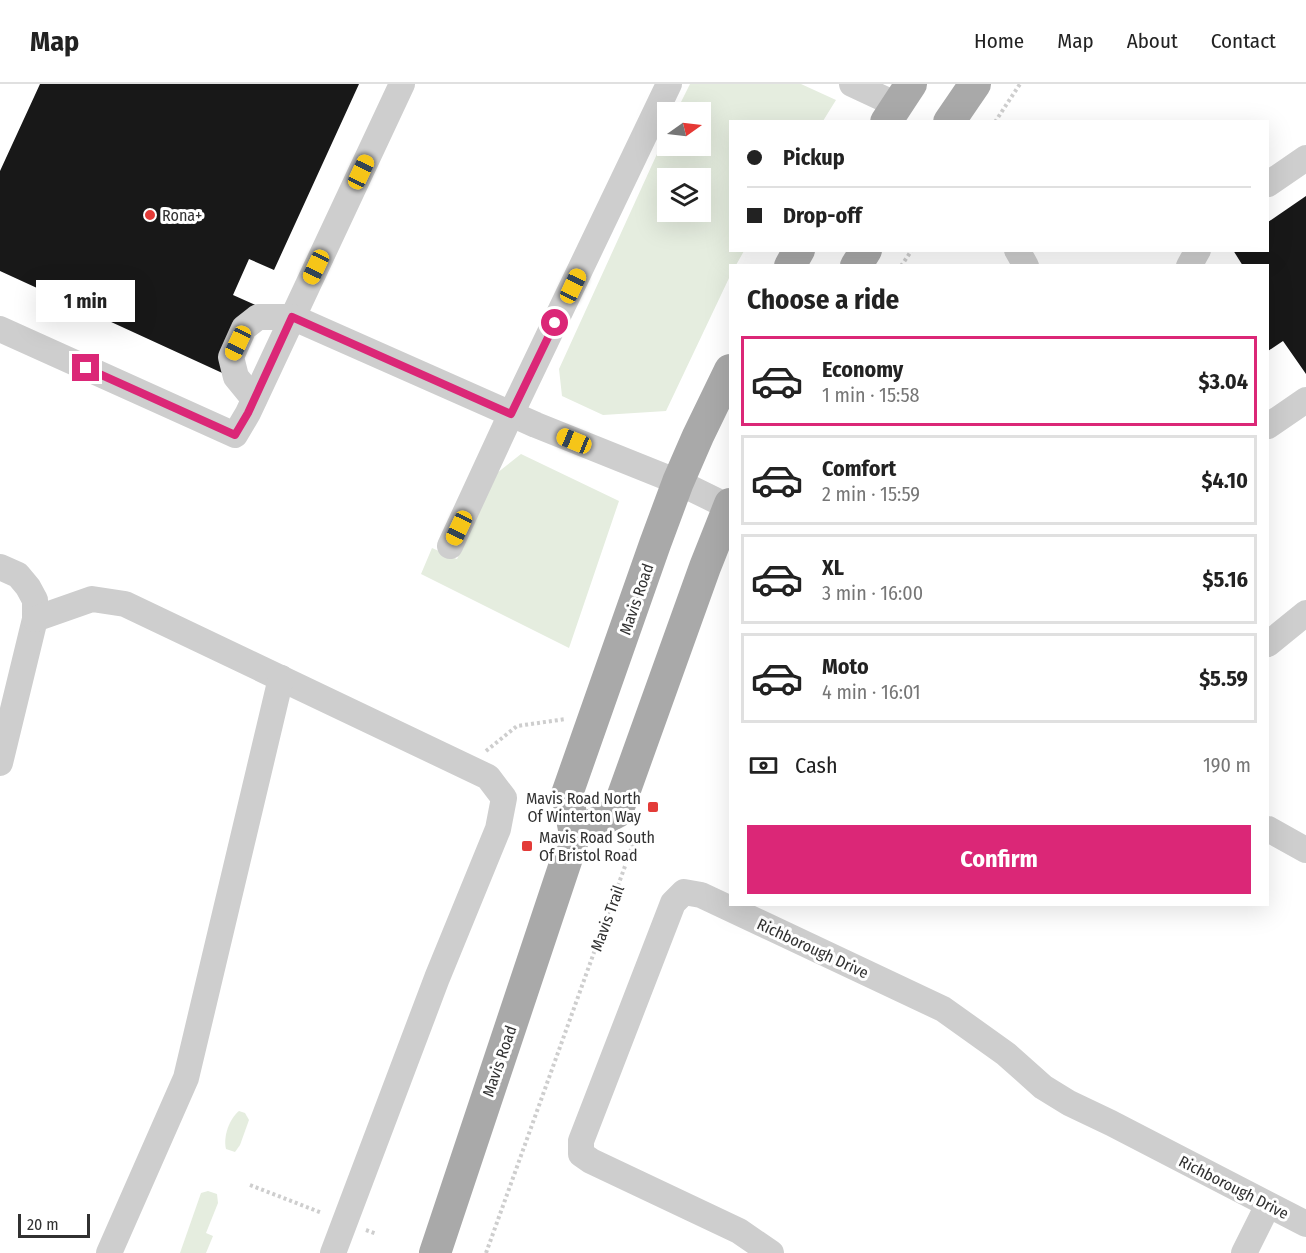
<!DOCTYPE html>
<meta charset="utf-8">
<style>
body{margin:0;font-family:"Fira Sans Condensed",sans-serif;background:#f2f2f2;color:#222;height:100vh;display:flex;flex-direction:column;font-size:22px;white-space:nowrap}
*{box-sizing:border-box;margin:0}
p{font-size:20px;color:#767676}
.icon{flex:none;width:33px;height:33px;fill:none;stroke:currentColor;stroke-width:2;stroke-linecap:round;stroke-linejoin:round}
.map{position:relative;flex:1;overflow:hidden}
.side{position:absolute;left:729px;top:180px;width:540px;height:642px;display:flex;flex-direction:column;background:#fff;border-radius:0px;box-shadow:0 6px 24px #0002}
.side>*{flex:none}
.hud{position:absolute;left:729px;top:36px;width:540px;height:132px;border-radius:0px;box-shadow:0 6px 24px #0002;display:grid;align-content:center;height:132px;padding:0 18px;background:#fff}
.needle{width:39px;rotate:76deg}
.tools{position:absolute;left:657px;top:18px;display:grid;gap:12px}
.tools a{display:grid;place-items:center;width:54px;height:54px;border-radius:0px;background:#fff;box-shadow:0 6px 24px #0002;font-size:30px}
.scale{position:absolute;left:18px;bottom:15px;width:72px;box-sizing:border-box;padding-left:6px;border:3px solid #313131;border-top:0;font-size:16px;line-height:21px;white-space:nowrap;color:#313131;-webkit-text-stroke:4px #fff;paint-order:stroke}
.end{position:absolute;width:27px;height:27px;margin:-14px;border:8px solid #db2777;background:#fff;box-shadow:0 0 0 3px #fff}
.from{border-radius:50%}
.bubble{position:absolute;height:42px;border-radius:0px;background:#fff;box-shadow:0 6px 24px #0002;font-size:20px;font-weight:700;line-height:42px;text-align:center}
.car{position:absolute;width:18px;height:36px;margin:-18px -9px;border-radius:8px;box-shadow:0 0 4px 2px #0007;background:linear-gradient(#f5c518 24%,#345 0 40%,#f5c518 0 76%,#345 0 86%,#f5c518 0)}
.hud b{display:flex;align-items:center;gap:21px;height:57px;font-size:22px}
.hud b+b{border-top:2px solid #e0e0e0}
.hud i{width:15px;height:15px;background:#222}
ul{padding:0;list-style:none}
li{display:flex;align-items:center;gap:18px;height:90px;margin:0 12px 9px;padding:0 6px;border:3px solid #e0e0e0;border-radius:0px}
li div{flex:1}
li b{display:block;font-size:22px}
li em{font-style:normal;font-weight:700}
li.active{border-color:#db2777}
li>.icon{width:54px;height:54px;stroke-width:1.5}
h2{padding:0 18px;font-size:27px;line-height:72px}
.pay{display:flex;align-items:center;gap:15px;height:66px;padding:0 18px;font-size:22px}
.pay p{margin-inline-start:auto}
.action{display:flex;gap:12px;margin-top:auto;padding:12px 18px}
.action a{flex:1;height:69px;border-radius:0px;background:#db2777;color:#fff;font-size:24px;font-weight:700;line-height:69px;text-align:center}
header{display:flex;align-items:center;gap:36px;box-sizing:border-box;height:84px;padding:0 30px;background:#fff;border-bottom:2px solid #e0e0e0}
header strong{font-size:28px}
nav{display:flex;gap:33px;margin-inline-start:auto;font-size:21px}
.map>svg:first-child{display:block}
.green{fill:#e5eddf;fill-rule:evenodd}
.building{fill:#181818}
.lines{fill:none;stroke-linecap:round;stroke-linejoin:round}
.path{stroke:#cecece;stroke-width:4;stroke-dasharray:3 3;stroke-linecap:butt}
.minor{stroke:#cecece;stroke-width:26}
.major{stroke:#a9a9a9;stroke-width:32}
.route{stroke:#db2777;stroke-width:8}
.poi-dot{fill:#e33b38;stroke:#fff;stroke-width:2}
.labels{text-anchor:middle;stroke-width:6;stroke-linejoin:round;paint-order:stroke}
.poi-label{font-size:16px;fill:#313131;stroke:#fff;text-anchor:start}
.street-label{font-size:16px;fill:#313131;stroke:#fff}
</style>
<header>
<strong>Map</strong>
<nav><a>Home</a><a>Map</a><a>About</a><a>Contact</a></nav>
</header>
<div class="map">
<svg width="1306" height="1169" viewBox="0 0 1306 1169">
<rect width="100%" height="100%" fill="#fff"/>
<!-- green -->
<g class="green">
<path d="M690,0H801L836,16L823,37L730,38V166L744,167L736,181L730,182V192L666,327L603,331L562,312L559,285L667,48L668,62H700V28H676ZM668,94H700V128H668Z"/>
<path d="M521,370L619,417L569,564L421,490L432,464L457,475L497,389Z"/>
<path d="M239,1027L245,1029L249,1036L240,1061L235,1068L226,1065C223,1053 229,1035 239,1027Z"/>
<path d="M208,1107L217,1110L218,1119L206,1149L213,1152L206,1169H180L201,1109Z"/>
</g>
<!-- building -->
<g class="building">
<path d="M40,0H359L274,186L249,175L233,211L262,224L231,293L0,187V87Z"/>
<path d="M1306,112V290L1283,257L1268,267V182H1243L1233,166H1268V138Z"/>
</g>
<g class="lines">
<!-- path -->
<g class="path">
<path d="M995,38L1020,0"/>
<path d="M901,182L912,166"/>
<path d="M486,667L517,642L566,635"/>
<path d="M250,1101L322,1129"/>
<path d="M366,1146L377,1150"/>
<path d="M486,1169L638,746"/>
</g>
<!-- minor -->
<g class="minor">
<path d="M852,0L897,21"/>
<path d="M1268,100L1306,74"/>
<path d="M1017,166L1026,182"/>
<path d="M1189,182L1198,166"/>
<path d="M0,245L235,351L248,329L402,0"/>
<path d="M254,315L236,293L231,273L244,244L258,233H292L536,341L678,398L729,423"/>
<path d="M1268,342L1306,316"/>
<path d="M450,462L511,330L669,0"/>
<path d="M0,483L18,491L28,503L35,516V535L0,679"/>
<path d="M35,535L92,515L125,520L488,693L504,714L498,745L437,894L333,1169"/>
<path d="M1268,560L1306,529"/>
<path d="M1268,745L1306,766"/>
<path d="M109,1169L186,994L281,594"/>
<path d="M771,1169L739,1147L591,1077L581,1070V1057L673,819L684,808L701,811L943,925L1006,970L1043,1003L1069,1019L1111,1039L1306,1140"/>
<path d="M1244,1169L1268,1121"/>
</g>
<!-- major -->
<g class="major">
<path d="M886,38L911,0"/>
<path d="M949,38L975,0"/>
<path d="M790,182L799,166"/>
<path d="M856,182L866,166"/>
<path d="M575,750L617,728L705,483L730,420"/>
<path d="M435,1169L575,750L567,710L655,460L678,398L698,352L730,286"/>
</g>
</g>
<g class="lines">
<!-- route -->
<path class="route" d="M86,284L235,351L248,329L292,233L511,330L555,239"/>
</g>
<!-- markers -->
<g class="poi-dot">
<circle cx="150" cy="131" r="6"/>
<rect x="647" y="717" width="12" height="12" rx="3"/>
<rect x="521" y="756" width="12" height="12" rx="3"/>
</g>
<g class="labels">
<!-- poi labels -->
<g class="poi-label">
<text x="162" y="137">Rona+</text>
<text x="641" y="720" text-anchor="end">Mavis Road North<tspan x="641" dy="18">Of Winterton Way</tspan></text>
<text x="539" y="759">Mavis Road South<tspan x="539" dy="18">Of Bristol Road</tspan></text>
</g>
<!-- street labels -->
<g class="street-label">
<text transform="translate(636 515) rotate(-71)" y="6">Mavis Road</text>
<text transform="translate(607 834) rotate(-70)" y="6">Mavis Trail</text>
<text transform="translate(813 864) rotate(25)" y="6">Richborough Drive</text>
<text transform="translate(499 977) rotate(-71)" y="6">Mavis Road</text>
<text transform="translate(1234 1103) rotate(27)" y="6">Richborough Drive</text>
</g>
</g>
</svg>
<div class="tools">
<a><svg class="needle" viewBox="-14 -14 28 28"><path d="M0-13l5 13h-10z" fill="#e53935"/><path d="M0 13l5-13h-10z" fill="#767676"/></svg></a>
<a><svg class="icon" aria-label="layers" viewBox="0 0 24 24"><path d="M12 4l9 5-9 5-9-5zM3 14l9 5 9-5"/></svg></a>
</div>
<div class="scale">20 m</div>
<i class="end from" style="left:555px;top:239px"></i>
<i class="end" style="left:86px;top:284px"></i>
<div class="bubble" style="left:36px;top:196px;width:99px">1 min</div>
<i class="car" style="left:361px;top:88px;rotate:25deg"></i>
<i class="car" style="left:316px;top:183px;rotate:205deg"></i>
<i class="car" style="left:573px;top:202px;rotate:25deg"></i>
<i class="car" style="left:238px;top:259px;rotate:205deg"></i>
<i class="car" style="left:574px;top:357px;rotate:292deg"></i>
<i class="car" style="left:459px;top:444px;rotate:205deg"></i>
<div class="hud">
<b><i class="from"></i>Pickup</b>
<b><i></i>Drop-off</b>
</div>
<section class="side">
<h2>Choose a ride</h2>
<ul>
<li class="active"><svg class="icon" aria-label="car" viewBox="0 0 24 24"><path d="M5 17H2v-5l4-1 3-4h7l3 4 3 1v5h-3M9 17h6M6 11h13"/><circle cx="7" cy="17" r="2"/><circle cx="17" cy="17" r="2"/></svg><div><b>Economy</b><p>1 min · 15:58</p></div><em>$3.04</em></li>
<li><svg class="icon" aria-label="car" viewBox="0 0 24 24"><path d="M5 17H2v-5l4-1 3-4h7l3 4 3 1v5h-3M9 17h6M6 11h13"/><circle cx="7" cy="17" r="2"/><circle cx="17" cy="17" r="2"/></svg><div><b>Comfort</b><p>2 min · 15:59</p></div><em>$4.10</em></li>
<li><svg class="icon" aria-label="car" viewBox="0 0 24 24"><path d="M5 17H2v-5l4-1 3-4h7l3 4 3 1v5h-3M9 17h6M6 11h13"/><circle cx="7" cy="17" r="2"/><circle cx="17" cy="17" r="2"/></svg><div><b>XL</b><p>3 min · 16:00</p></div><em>$5.16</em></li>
<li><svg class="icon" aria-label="car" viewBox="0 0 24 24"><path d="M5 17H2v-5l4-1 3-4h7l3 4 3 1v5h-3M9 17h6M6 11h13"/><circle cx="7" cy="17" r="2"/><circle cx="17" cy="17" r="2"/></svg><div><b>Moto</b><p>4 min · 16:01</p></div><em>$5.59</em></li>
</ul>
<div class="pay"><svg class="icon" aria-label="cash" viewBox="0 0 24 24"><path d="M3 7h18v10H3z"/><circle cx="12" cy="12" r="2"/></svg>Cash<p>190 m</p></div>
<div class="action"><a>Confirm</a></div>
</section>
</div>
